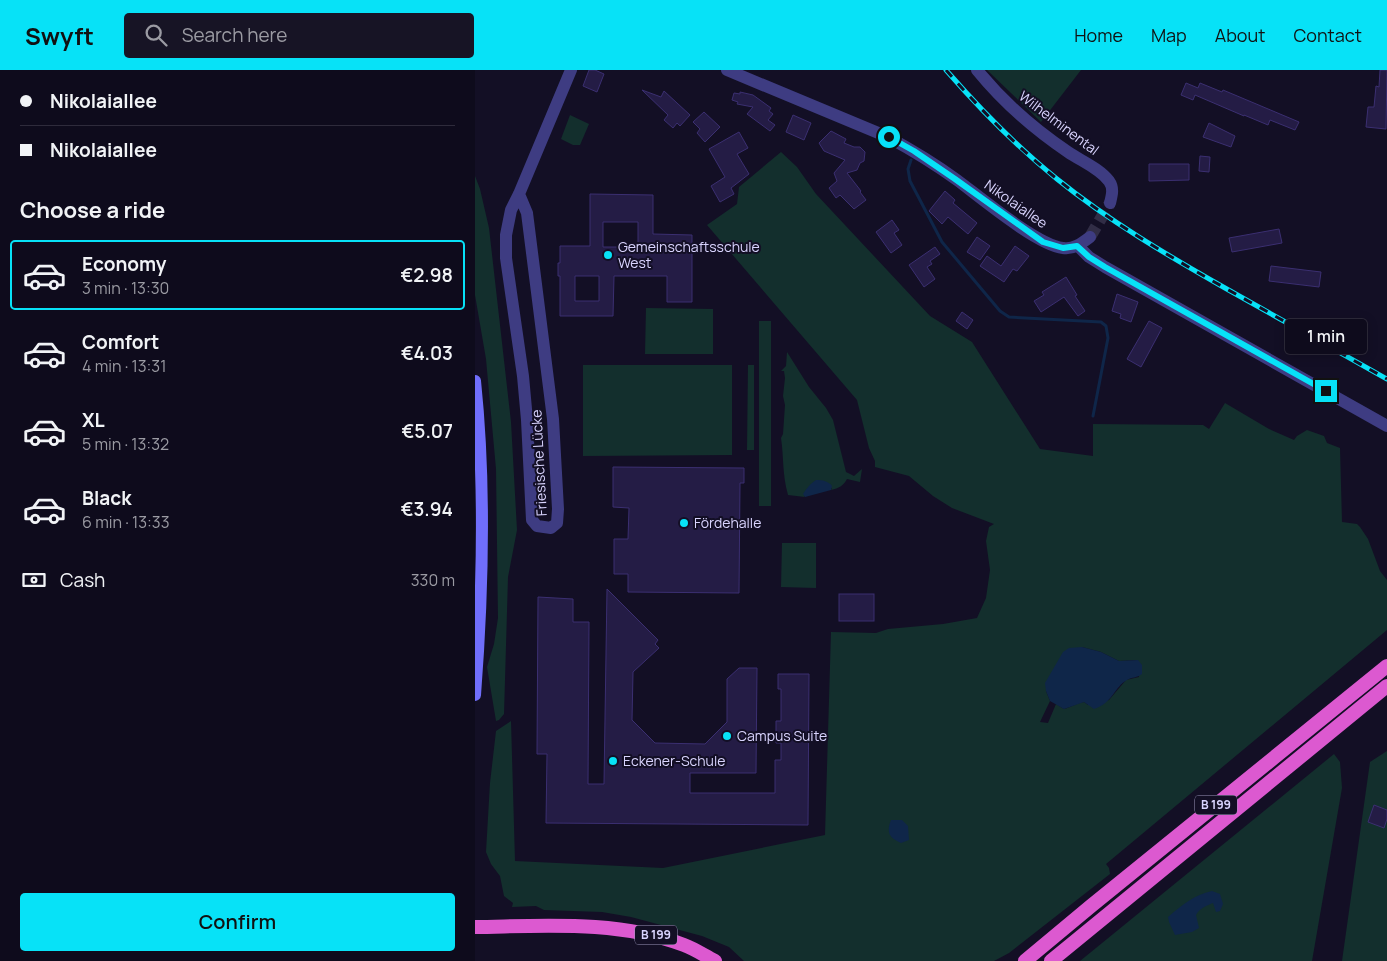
<!DOCTYPE html>
<meta charset="utf-8">
<style>
body{margin:0;font-family:Manrope,sans-serif;background:#171425;color:#f1f3f6;height:100vh;display:flex;flex-direction:column;font-size:19px;white-space:nowrap}
*{box-sizing:border-box;margin:0}
p{font-size:16px;color:#9b9ba3}
.icon{flex:none;width:28px;height:28px;fill:none;stroke:currentColor;stroke-width:2;stroke-linecap:round;stroke-linejoin:round}
.map{position:relative;flex:1;overflow:hidden}
.drawer{display:flex;flex-direction:column;background:#0e0b1c;width:475px}
.drawer>*{flex:none}
.banner{display:grid;align-content:center;height:110px;padding:0 20px;background:#0e0b1c}
.end{position:absolute;width:22px;height:22px;margin:-11px;border:6px solid #07e2f7;background:#111;box-shadow:0 0 0 2px #111}
.from{border-radius:50%}
.bubble{position:absolute;height:35px;border-radius:5px;background:#0e0b1c;box-shadow:0 2px 12px #0003,0 0 0 1px #2e2b3b;font-size:16px;font-weight:600;line-height:35px;text-align:center}
.banner b{display:flex;align-items:center;gap:18px;height:48px;font-size:19px}
.banner b+b{border-top:1px solid #2e2b3b}
.banner i{width:12px;height:12px;background:#f1f3f6}
ul{padding:0;list-style:none}
li{display:flex;align-items:center;gap:15px;height:70px;margin:0 10px 8px;padding:0 10px;border:2px solid transparent;border-radius:5px}
li div{flex:1}
li b{display:block;font-size:19px}
li em{font-style:normal;font-weight:600}
li.current{border-color:#07e2f7}
li>.icon{width:45px;height:45px;stroke-width:1.5}
h2{padding:0 20px;font-size:22px;line-height:60px}
.pay{display:flex;align-items:center;gap:12px;height:55px;padding:0 20px;font-size:19px}
.pay p{margin-inline-start:auto}
.button{display:flex;gap:10px;margin-top:auto;padding:10px 20px}
.button a{flex:1;height:58px;border-radius:5px;background:#07e2f7;color:#111;font-size:20px;font-weight:600;line-height:58px;text-align:center}
header{display:flex;align-items:center;gap:30px;box-sizing:border-box;height:70px;padding:0 25px;background:#07e2f7;color:#111}
header strong{font-size:24px}
nav{display:flex;gap:28px;margin-inline-start:auto;font-size:18px}
.search{width:350px;height:45px;background:#171425;display:flex;align-items:center;gap:12px;box-sizing:border-box;padding:0 18px;border-radius:5px;color:#9b9ba3;font-size:19px}
main{display:flex;flex:1;min-height:0}
.map>svg:first-child{display:block}
.green{fill:#132f2d;fill-rule:evenodd}
.water{fill:#0f2649}
.lines{fill:none;stroke-linecap:round;stroke-linejoin:round}
.stream{stroke:#0f2649;stroke-width:3}
.building{fill:#241c45;stroke:#3b2f71;fill-rule:evenodd}
.tertiary-tunnel{stroke:#312d46;stroke-width:12;stroke-dasharray:12 6;stroke-linecap:butt}
.minor{stroke:#3e3c82;stroke-width:12}
.tertiary{stroke:#3e3c82;stroke-width:12}
.secondary{stroke:#706efb;stroke-width:12}
.trunk{stroke:#dc59d0;stroke-width:14}
.rail-casing{stroke:#07e2f7;stroke-width:5}
.rail{stroke:#130f25;stroke-width:3;stroke-dasharray:9;stroke-linecap:butt}
.route{stroke:#07e2f7;stroke-width:6}
.poi-dot{fill:#07e2f7;stroke:#130f25;stroke-width:2}
.labels{text-anchor:middle;stroke-width:4;stroke-linejoin:round;paint-order:stroke}
.shield{fill:#130f25;stroke:#9e99bd;stroke-width:1}
.shield-label{font-size:12px;font-weight:bold;fill:#d9d4fe}
.street-label{font-size:14px;fill:#d9d4fe;stroke:#130f25}
.poi-label{font-size:14px;fill:#d9d4fe;stroke:#130f25;text-anchor:start}
</style>
<header>
<strong>Swyft</strong>
<div class="search"><svg class="icon" aria-label="search" viewBox="0 0 24 24"><circle cx="10" cy="10" r="6"/><path d="M15 15l6 6"/></svg>Search here</div>
<nav><a>Home</a><a>Map</a><a>About</a><a>Contact</a></nav>
</header>
<main>
<section class="drawer">
<div class="banner">
<b><i class="from"></i>Nikolaiallee</b>
<b><i></i>Nikolaiallee</b>
</div>
<h2>Choose a ride</h2>
<ul>
<li class="current"><svg class="icon" aria-label="car" viewBox="0 0 24 24"><path d="M5 17H2v-5l4-1 3-4h7l3 4 3 1v5h-3M9 17h6M6 11h13"/><circle cx="7" cy="17" r="2"/><circle cx="17" cy="17" r="2"/></svg><div><b>Economy</b><p>3 min · 13:30</p></div><em>€2.98</em></li>
<li><svg class="icon" aria-label="car" viewBox="0 0 24 24"><path d="M5 17H2v-5l4-1 3-4h7l3 4 3 1v5h-3M9 17h6M6 11h13"/><circle cx="7" cy="17" r="2"/><circle cx="17" cy="17" r="2"/></svg><div><b>Comfort</b><p>4 min · 13:31</p></div><em>€4.03</em></li>
<li><svg class="icon" aria-label="car" viewBox="0 0 24 24"><path d="M5 17H2v-5l4-1 3-4h7l3 4 3 1v5h-3M9 17h6M6 11h13"/><circle cx="7" cy="17" r="2"/><circle cx="17" cy="17" r="2"/></svg><div><b>XL</b><p>5 min · 13:32</p></div><em>€5.07</em></li>
<li><svg class="icon" aria-label="car" viewBox="0 0 24 24"><path d="M5 17H2v-5l4-1 3-4h7l3 4 3 1v5h-3M9 17h6M6 11h13"/><circle cx="7" cy="17" r="2"/><circle cx="17" cy="17" r="2"/></svg><div><b>Black</b><p>6 min · 13:33</p></div><em>€3.94</em></li>
</ul>
<div class="pay"><svg class="icon" aria-label="cash" viewBox="0 0 24 24"><path d="M3 7h18v10H3z"/><circle cx="12" cy="12" r="2"/></svg>Cash<p>330 m</p></div>
<div class="button"><a>Confirm</a></div>
</section>
<div class="map">
<svg width="912" height="891" viewBox="0 0 912 891">
<rect width="100%" height="100%" fill="#130f25"/>
<!-- green -->
<g class="green">
<path d="M512,0H606L566,52Z"/>
<path d="M95,45L114,54L105,75H98L86,69Z"/>
<path d="M306,82L322,97L341,124L455,246L497,272L565,379L618,386V354L728,355L734,359L750,333L794,359L819,370L822,366L832,360L849,366L852,373L865,378L867,452L882,454L885,457L893,469L905,501L912,510V560L631,794L634,798L635,804L534,883L519,891H269L254,877L227,866L156,847L127,842L69,840L61,836L37,837L38,833L29,826L25,806L16,794L11,782L15,713L21,661L36,651L40,791L188,798L350,765L356,562L401,563L413,559L468,554L502,548L511,528L515,500L511,471L514,457L519,454L477,438L458,426L434,406L400,397V391L394,378L382,330L232,155L262,134L264,117ZM607,577L626,582L644,591L663,590L664,607L651,610L634,630L613,635L609,632C602,633 596,637 589,639L581,634L573,653L565,652L575,631L571,621Z"/>
<path d="M0,106L5,119L14,158L36,352L42,460L33,507L29,644L24,650L21,651L12,597L19,574L23,548L21,399L11,289L0,225Z"/>
<path d="M171,238L238,239V284H170Z"/>
<rect x="284" y="251" width="12" height="185"/>
<path d="M312,282L334,317L351,338L358,350L371,402L379,406L387,399L385,412L372,409C368,416 364,418 356,420L357,418L329,426L330,427L313,425C307,403 309,388 306,368L308,364L310,335L308,326L310,308L309,301H306L311,296Z"/>
<path d="M108,295H257V385L108,386Z"/>
<path d="M273,295H279V380H272Z"/>
<path d="M307,473H341V518L306,517Z"/>
<path d="M912,681V891H867L895,692Z"/>
<path d="M859,684L865,692L867,718L837,891H605Z"/>
</g>
<!-- water -->
<g class="water">
<path d="M341,410C348,410 353,411 357,416L356,420L330,427L328,424C332,418 335,414 341,410Z"/>
<path d="M607,577L626,582L644,591L663,590L667,595V604C662,608 657,607 652,610C639,617 638,633 619,639L609,632L589,639L575,631L571,621L570,613L588,582L594,578Z"/>
<path d="M416,750H427L433,756L434,770L426,773C414,768 411,762 416,750Z"/>
<path d="M737,821L745,824L748,834L745,841L741,842L738,833C731,836 725,838 721,845L724,858L717,862L700,865L694,852L693,847C707,835 719,825 737,821Z"/>
</g>
<g class="lines">
<!-- stream -->
<path class="stream" d="M436,90L433,99L435,111L467,172L525,241L534,247L626,252L631,256L633,268L618,346"/>
</g>
<!-- building -->
<g class="building">
<path d="M114,0H120L129,4L122,22L108,16Z"/>
<path d="M905,0H912L911,59L891,57L893,37H899L901,16L904,17Z"/>
<path d="M711,13L723,18L725,13L747,22L748,20L824,52L820,60L795,50L793,55L769,45V46L720,25L718,30L706,25Z"/>
<path d="M167,20L186,27L189,21L215,45L205,56L202,53L198,58L189,50L193,45Z"/>
<path d="M265,22L278,25L296,38L294,41L298,44L293,50L300,55L295,61L272,44L278,37L262,34L263,32L257,30L259,23L265,24Z"/>
<path d="M229,42L245,57L230,72L222,63L225,59L218,52Z"/>
<path d="M318,45L336,53L329,70L311,62Z"/>
<path d="M734,53L760,66L756,77L728,67Z"/>
<path d="M356,61L371,69L369,73L379,77H385L390,82L389,91L385,93L382,100L372,103L386,121L385,122L391,130L379,139L365,125L361,128L354,118L362,111L359,103L370,90L349,81L344,73Z"/>
<path d="M264,62L273,78L262,84L274,104L256,118L259,124L245,132L236,116L250,107L234,79Z"/>
<path d="M725,86L735,87L734,102L724,101Z"/>
<path d="M674,94H714V110L674,111Z"/>
<path d="M470,121L480,130L478,133L502,153L493,164L473,147L467,154L454,141Z"/>
<path d="M115,124L178,125V164L217,165V232H192V206H139L138,246H85V206H83V193H85V176H115ZM128,152H163V177H128ZM100,206H124V231H100Z"/>
<path d="M417,150L424,160L419,163L427,175L416,183L401,162Z"/>
<path d="M804,159L807,173L757,182L754,168Z"/>
<path d="M502,167L515,176L505,190L492,182Z"/>
<path d="M540,176L554,186L542,201L538,199L529,212L505,196L512,186L526,196Z"/>
<path d="M460,177L465,184L455,191L457,194L452,197L460,209L449,217L434,195Z"/>
<path d="M796,196L846,202L844,217L794,211Z"/>
<path d="M591,207L602,225L600,226L610,241L603,246L589,227L566,242L559,231L569,225L567,222Z"/>
<path d="M642,224L663,232L656,252L645,248L646,244L637,241Z"/>
<path d="M487,242L498,250L492,259L481,251Z"/>
<path d="M674,251L687,258L666,297L652,289Z"/>
<path d="M138,397L269,398V413H265L264,523L153,522V504H139V469H153L154,438L138,437Z"/>
<path d="M132,519L183,570L180,574L184,578L158,602L157,650L180,673L230,674L252,652V609L264,598H282L281,703H215V723H300V690H306V673H301V651H306V619H303V604H334L333,755L71,753L72,684H62L63,527L98,529V552H114L113,714H129Z"/>
<rect x="364" y="524" width="35" height="27"/>
<path d="M899,735L912,740V749L909,758L893,752Z"/>
</g>
<g class="lines">
<!-- tertiary-tunnel -->
<path class="tertiary-tunnel" d="M615,167L635,133"/>
<!-- minor -->
<g class="minor">
<path d="M44,124L52,143L78,349L83,439L82,453L76,458L62,456L57,450L52,350L48,306L31,188V165L36,140L44,124L96,0"/>
<path d="M603,176L614,187L630,197L912,356"/>
</g>
<!-- tertiary -->
<g class="tertiary">
<path d="M252,0L413,67C437,80 460,94 482,110C505,127 562,175 588,178C598,180 607,173 615,167"/>
<path d="M502,0C528,32 559,59 593,82C606,91 624,98 634,111C639,118 637,125 635,133"/>
</g>
<!-- secondary -->
<path class="secondary" d="M0,311C11,416 8,521 0,625"/>
<!-- trunk -->
<g class="trunk">
<path d="M0,857C70,856 142,850 209,875C220,879 230,886 240,891"/>
<path d="M550,891L616,836L912,596"/>
<path d="M576,891L912,616"/>
</g>
<!-- rail casing -->
<g class="rail-casing">
<path id="rail" d="M471,0C505,39 541,76 582,109C634,151 692,185 750,218C804,248 858,279 912,309"/>
</g>
<!-- rail -->
<use href="#rail" class="rail"/>
</g>
<g class="lines">
<!-- route -->
<path class="route" d="M414,67L439,81L480,109L568,172L588,178L602,176L614,187L630,197L851,321"/>
</g>
<!-- markers -->
<g class="poi-dot">
<circle cx="133" cy="185" r="5"/>
<circle cx="209" cy="453" r="5"/>
<circle cx="252" cy="666" r="5"/>
<circle cx="138" cy="691" r="5"/>
</g>
<g class="labels">
<!-- shield labels -->
<g class="shield">
<rect x="720" y="725.5" width="42" height="19" rx="4"/>
<rect x="160" y="855.5" width="42" height="19" rx="4"/>
</g>
<g class="shield-label">
<text x="741" y="739">B 199</text>
<text x="181" y="869">B 199</text>
</g>
<!-- street labels -->
<g class="street-label">
<text transform="translate(584 53) rotate(37)" y="5">Wilhelminental</text>
<text transform="translate(541 134) rotate(35)" y="5">Nikolaiallee</text>
<text transform="translate(64 393) rotate(-93)" y="5">Friesische Lücke</text>
</g>
<!-- poi labels -->
<g class="poi-label">
<text x="143" y="182">Gemeinschaftsschule<tspan x="143" dy="16">West</tspan></text>
<text x="219" y="458">Fördehalle</text>
<text x="262" y="671">Campus Suite</text>
<text x="148" y="696">Eckener-Schule</text>
</g>
</g>
</svg>
<i class="end from" style="left:414px;top:67px"></i>
<i class="end" style="left:851px;top:321px"></i>
<div class="bubble" style="left:810px;top:249px;width:82px">1 min</div>
</div>
</main>
